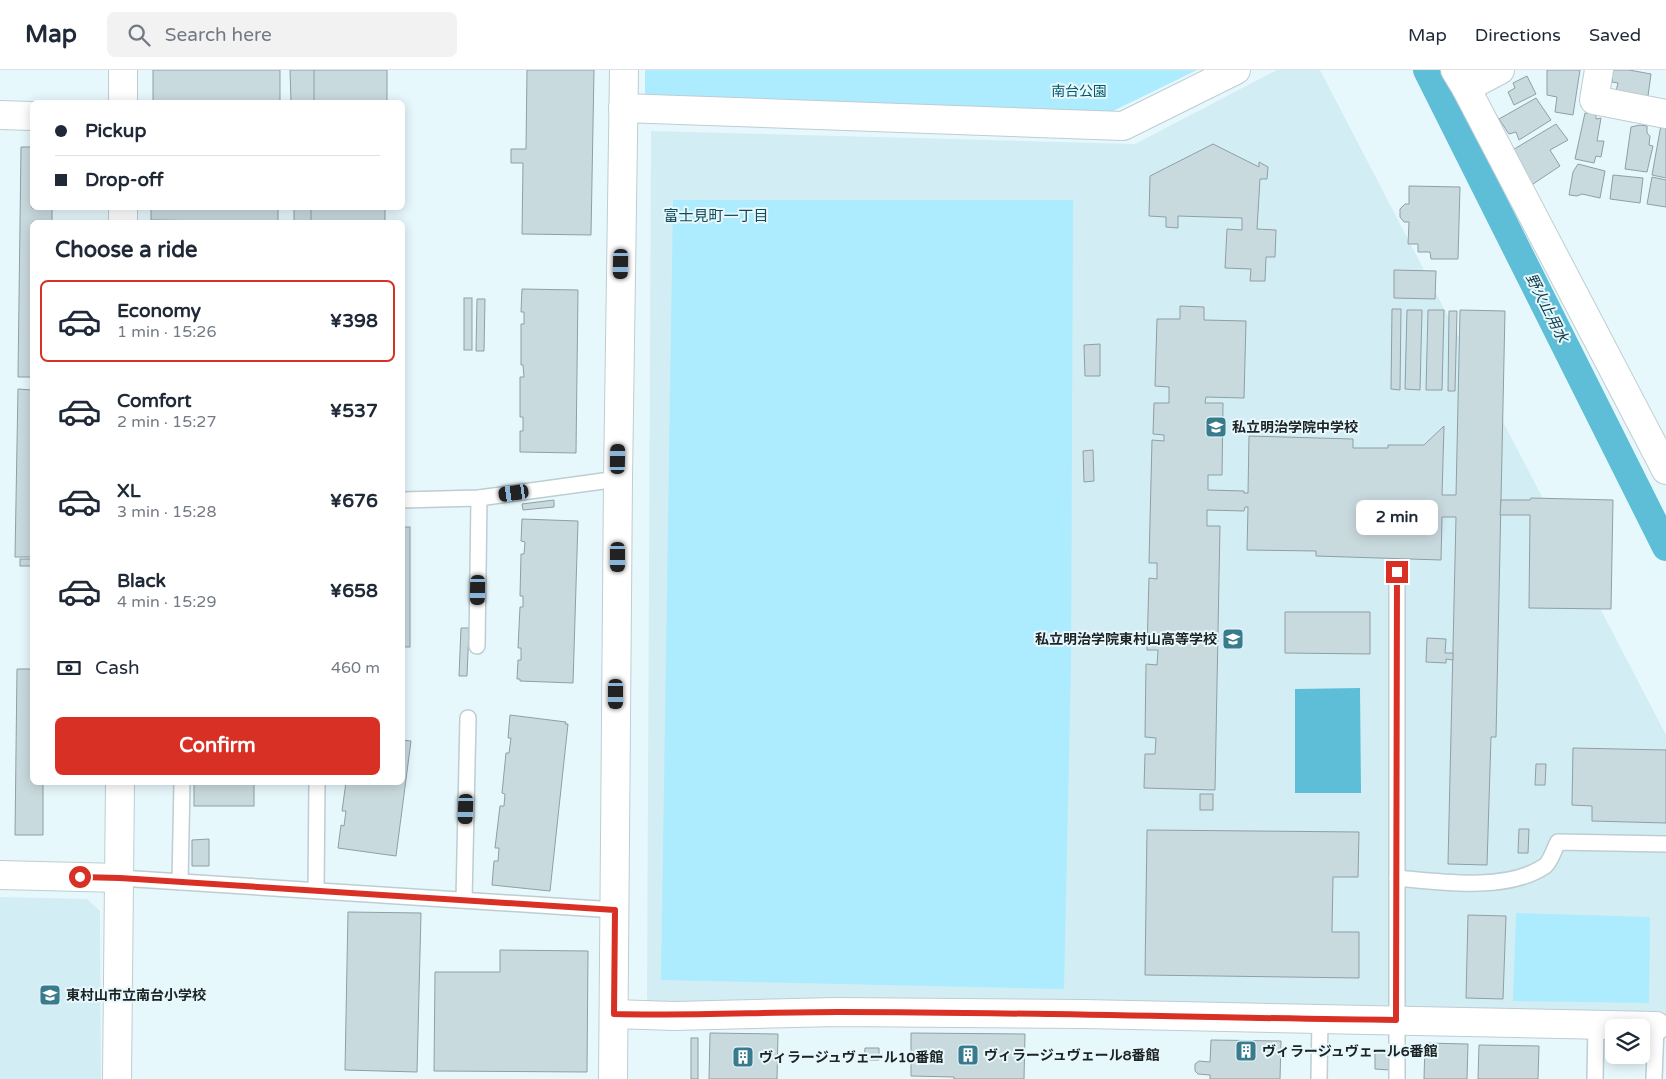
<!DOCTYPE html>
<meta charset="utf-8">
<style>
body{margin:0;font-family:"Varela Round","Noto Sans JP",sans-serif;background:#f2f2f3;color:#1f2937;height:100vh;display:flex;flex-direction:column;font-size:19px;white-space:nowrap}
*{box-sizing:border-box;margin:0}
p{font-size:16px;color:#747a83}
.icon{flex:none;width:28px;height:28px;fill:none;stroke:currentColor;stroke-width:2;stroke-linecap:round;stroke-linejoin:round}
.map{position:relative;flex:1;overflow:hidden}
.details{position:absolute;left:30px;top:150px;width:375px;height:565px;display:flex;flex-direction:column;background:#fff;border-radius:8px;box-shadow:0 2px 12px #0003}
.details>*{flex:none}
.banner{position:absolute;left:30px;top:30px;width:375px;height:110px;border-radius:8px;box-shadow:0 2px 12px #0003;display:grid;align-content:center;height:110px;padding:0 25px;background:#fff}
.buttons{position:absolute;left:1605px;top:949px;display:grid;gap:10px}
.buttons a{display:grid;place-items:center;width:45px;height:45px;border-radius:8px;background:#fff;box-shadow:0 2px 12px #0003;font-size:25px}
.end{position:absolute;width:22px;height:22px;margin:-11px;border:6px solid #d93025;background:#fff;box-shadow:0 0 0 2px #fff}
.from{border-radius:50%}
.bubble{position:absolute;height:35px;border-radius:8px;background:#fff;box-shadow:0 2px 12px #0003;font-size:16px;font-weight:700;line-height:35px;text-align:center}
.car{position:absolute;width:15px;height:30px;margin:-15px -8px;border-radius:6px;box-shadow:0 0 4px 1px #0007;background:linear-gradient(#222 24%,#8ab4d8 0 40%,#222 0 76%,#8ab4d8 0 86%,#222 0)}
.banner b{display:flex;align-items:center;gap:18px;height:48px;font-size:19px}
.banner b+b{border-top:1px solid #e0e1e3}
.banner i{width:12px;height:12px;background:#1f2937}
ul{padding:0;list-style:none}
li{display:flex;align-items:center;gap:15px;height:82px;margin:0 10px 8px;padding:0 15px;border:2px solid transparent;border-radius:8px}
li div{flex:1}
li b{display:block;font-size:19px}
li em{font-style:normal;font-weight:700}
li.current{border-color:#d93025}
li>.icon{width:45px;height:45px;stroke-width:1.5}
h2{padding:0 25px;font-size:22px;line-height:60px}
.pay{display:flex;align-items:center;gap:12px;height:55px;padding:0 25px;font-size:19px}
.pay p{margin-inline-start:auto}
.button{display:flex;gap:10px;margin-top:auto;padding:10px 25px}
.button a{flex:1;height:58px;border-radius:8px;background:#d93025;color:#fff;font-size:20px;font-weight:700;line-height:58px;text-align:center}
header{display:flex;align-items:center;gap:30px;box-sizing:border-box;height:70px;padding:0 25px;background:#fff;border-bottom:1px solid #e0e1e3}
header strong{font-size:24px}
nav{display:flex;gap:28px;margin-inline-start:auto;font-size:18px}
.search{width:350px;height:45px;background:#f2f2f3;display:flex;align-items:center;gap:12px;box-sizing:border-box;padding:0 18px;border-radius:8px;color:#747a83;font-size:19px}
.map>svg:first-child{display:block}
.built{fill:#d3edf4}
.green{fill:#acecfe}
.water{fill:#5ebed7}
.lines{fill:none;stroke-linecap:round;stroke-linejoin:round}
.canal{stroke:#5ebed7;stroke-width:28}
.building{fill:#c9dadf;stroke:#8f9fa4}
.service-casing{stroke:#bdcdd2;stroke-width:18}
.minor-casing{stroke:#bdcdd2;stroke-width:30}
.tertiary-casing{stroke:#bdcdd2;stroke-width:30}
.service{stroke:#fff;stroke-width:15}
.minor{stroke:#fff;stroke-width:28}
.tertiary{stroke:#fff;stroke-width:28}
.route{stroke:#d93025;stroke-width:6}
.labels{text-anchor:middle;stroke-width:4;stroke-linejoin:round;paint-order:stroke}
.park-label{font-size:14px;fill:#005769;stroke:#e7f8fd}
.poi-label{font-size:14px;font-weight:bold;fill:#1d2325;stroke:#e7f8fd;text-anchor:start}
.neighbourhood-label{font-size:15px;fill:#124a58;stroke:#e7f8fd}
.water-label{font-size:15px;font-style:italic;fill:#0f3c47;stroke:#e7f8fd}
</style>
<header>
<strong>Map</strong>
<div class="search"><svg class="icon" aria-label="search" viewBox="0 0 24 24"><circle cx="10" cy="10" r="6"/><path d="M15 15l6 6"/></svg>Search here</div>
<nav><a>Map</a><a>Directions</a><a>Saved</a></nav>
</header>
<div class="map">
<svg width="1666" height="1009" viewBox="0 0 1666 1009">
<rect width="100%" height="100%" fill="#e7f8fd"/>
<!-- built -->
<g class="built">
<path d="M1277,0H1320L1666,665V946L1396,950L647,932L651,61L1135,74Z"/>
<path d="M0,827L87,829L100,841L101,1009H0Z"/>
</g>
<!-- green -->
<g class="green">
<path d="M645,0H1197L1109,43L645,27Z"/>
<path d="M673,130H1073L1071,594L1064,919L661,910Z"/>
<path d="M1516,843L1650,847L1649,933L1513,931Z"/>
</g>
<!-- water -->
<path class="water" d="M1360,618L1361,723H1295V619Z"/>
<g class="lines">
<!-- canal -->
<path class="canal" d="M1427,0L1666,477"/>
</g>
<!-- building -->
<g class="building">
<rect x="153" y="0" width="127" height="32"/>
<path d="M290,0H380L381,32H291Z"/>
<rect x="314" y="0" width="73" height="32"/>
<path d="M527,0H594L591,165L522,164L523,93H511V79H526Z"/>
<path d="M1547,0H1580L1573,45L1555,42L1557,27L1547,25Z"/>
<path d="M1613,0H1629L1651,4L1648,26L1616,21L1618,13L1612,12Z"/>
<path d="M1527,6L1536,24L1514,35L1508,22L1515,18L1513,13Z"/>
<path d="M1536,28L1551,50L1519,70L1516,62L1509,64L1499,49Z"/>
<path d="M1585,43H1596V49L1601,48L1597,71H1604L1601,87L1596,86L1594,93L1575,89Z"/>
<path d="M1556,54L1568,70L1550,80L1560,96L1530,116L1511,81Z"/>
<path d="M1640,55L1647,56V63L1650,66L1649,75L1653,76L1647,102L1625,99L1631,57Z"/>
<path d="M1661,55L1666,56V108L1652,105Z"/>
<path d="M1213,74L1259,97V92L1268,97L1267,109H1260L1257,159L1276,160L1275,187H1266L1265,211H1250L1251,199L1225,198L1227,159L1242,160V148L1178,146V158L1166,157V147L1149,146L1150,106Z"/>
<path d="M21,77H32V138H52V152H32V307H18Z"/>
<path d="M1578,94L1605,101L1600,128L1582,124L1577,126L1569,125L1573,102Z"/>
<path d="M1613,105L1643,108L1640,133L1610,129Z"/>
<path d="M1652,107L1666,110V137L1647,134Z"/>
<path d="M1409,116L1460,117L1458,189H1431L1430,182H1418V174H1408L1409,152H1404L1400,147V139L1405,134H1409Z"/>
<path d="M151,138H278V152L151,150Z"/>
<rect x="294" y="138" width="88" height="14"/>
<rect x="311" y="138" width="74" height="14"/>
<path d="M1394,200L1436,201L1435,229L1394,228Z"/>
<path d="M522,219L578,220L576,383L520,382V361H523V347H520V307H524L523,295H521V254H524V242H521Z"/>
<rect x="464" y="228" width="8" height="52"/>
<path d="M477,229H485L484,281H476Z"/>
<path d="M1180,236L1204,237V250L1246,251L1244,328L1206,327L1205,333H1223L1222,405H1208V420L1244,421V423H1248L1249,366L1353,369V378H1388V375H1424L1444,356L1442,425H1456L1460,240L1505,241L1496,667H1491L1487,795L1448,794L1456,447H1442L1441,490L1316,486V481L1247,480L1248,437H1245L1244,441L1207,440V456H1220L1215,720L1144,718L1145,684H1155L1156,668L1145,667L1146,594L1157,595L1158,580H1147L1149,508L1157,509V493H1149L1152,370L1164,371V365L1153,364L1154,333H1169V317L1155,316L1157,249H1180Z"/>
<path d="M1392,239H1401L1400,320L1391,319Z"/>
<path d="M1407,240H1422L1420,320L1405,319Z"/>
<path d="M1428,240H1444L1442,320H1426Z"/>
<path d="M1449,241H1457L1455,321H1448Z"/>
<path d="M1100,274V306H1085L1084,275Z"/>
<path d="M18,319L32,320V487H15Z"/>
<path d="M1093,380L1094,411L1084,412L1083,381Z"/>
<path d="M1531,428L1613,430L1611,539L1529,538L1530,445H1500L1501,430H1530Z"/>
<path d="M554,430V437L523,440L522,434Z"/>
<path d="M522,449L578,451L573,613L520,611V609H517L518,590H521V578H518L520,537H523V526H520L521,484H524L525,472L521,471Z"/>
<rect x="402" y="457" width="8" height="120"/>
<rect x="20" y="489" width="12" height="7"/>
<path d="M1285,542H1370V584L1285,583Z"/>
<path d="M461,558H469L467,606H459Z"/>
<path d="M1427,568L1446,569L1445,583H1453V590L1446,589V593L1426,592Z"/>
<path d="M17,599H32V712H43V765H15Z"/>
<path d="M510,645L566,652L565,654H568L550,821L492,815L494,791H498L499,778H495L500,736H504L505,724L502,723L506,683H509L511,668H508Z"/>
<path d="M402,670L411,671L396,786L338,778L341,755L344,756L346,741H342L346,712H402Z"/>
<path d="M1573,678L1666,680V753L1592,751V736L1572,735Z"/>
<path d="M1536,694H1546L1545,715H1535Z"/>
<rect x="194" y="712" width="60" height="24"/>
<rect x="1200" y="724" width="13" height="16"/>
<path d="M1519,759H1529L1528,783H1518Z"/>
<path d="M1147,760L1359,762L1358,807H1333L1332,862H1359V908L1145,905Z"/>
<path d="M209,769V796H192V770Z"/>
<path d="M348,842L421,843L417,1002L345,1000Z"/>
<path d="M1468,845L1506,846L1503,929L1466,928Z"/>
<path d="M500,880L588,881L587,1002L434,1001L435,902H500Z"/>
<path d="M710,963L778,964L777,1009H709Z"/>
<path d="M911,963L1025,964L1024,1009H954V1007L911,1006Z"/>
<rect x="691" y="968" width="7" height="41"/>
<path d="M1211,970L1281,971L1280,1009H1210V1005L1198,1004L1195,1001V994L1199,991L1210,992Z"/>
<path d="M1425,973L1468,974L1467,1009H1424Z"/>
<path d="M1479,975L1539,976L1538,1009H1478Z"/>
<path d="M865,978H879V990H864Z"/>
<path d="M1375,981H1389V1000L1375,999Z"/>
</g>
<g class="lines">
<!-- service casing -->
<g class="service-casing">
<g id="service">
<path d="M402,430L479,428L618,409"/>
<path d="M477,576L479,428"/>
<path d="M120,808L615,840"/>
<path d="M1397,808V502"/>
<path d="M180,812L182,712"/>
<path d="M316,820L317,712"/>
<path d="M464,830L468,648"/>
<path d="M1319,1009L1320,949"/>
<path d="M1397,1009V808C1440,812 1507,822 1545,796C1551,791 1554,779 1558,772L1666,774"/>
<path d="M1595,1009L1596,955"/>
<path d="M1654,1009L1656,956"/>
</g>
</g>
<!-- minor casing -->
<g class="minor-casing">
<g id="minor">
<path d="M1599,0L1594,30L1666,44"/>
<path d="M1466,18L1500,0"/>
<path d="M623,38L1123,56L1236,0"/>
<path d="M0,45L32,46"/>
<path d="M614,944L674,946L837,942L1083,944L1656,956"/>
</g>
</g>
<!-- tertiary casing -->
<g class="tertiary-casing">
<g id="tertiary">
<path d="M1455,0L1466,18L1666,400"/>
<path d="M123,32V0"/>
<path d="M123,152V138"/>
<path d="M0,805L120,808"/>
<path d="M117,1009L120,712"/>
<path d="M613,1009L618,409L624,0"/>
</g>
</g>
<!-- service -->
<use href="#service" class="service"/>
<!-- minor -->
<use href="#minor" class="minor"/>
<!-- tertiary -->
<use href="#tertiary" class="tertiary"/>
</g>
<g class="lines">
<!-- route -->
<path class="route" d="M80,807L120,808L615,840L614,944C689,946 763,942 838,942C1024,942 1210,948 1396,950L1397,502"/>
</g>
<!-- icons -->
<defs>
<g id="school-square" transform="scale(1.125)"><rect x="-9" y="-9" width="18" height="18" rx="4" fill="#387b8c" stroke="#e7f8fd"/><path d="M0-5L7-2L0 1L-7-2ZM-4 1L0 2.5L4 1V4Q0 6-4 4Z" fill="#fff"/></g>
<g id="building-square" transform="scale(1.125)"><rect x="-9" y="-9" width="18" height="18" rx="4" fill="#387b8c" stroke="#e7f8fd"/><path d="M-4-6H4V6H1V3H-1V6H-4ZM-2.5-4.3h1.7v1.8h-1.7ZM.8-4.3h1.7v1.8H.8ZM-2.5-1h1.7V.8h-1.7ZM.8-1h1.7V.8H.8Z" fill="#fff"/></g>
</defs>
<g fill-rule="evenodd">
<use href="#school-square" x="1216" y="357"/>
<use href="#school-square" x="1233" y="569"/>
<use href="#school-square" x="50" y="925"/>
<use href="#building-square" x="1246" y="981"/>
<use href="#building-square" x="968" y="985"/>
<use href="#building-square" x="743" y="987"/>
</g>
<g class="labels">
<!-- park labels -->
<g class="park-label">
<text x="1079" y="26">南台公園</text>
</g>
<!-- poi labels -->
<g class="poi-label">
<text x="1232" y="362">私立明治学院中学校</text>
<text x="1217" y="574" text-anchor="end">私立明治学院東村山高等学校</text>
<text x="66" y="930">東村山市立南台小学校</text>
<text x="1262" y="986">ヴィラージュヴェール6番館</text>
<text x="984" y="990">ヴィラージュヴェール8番館</text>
<text x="759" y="992">ヴィラージュヴェール10番館</text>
</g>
<!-- neighbourhood labels -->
<g class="neighbourhood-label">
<text x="716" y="151">富士見町一丁目</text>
</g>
<!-- water labels -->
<g class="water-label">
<text transform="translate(1547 238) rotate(63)" y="5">野火止用水</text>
</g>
</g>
</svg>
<div class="buttons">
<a><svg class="icon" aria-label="layers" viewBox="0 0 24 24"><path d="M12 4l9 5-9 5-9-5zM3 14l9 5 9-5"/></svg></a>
</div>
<i class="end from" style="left:80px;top:807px"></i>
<i class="end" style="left:1397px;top:502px"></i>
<div class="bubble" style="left:1356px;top:430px;width:82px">2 min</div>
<i class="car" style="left:621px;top:194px;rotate:181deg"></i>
<i class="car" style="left:618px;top:389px;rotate:1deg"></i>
<i class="car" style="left:514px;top:423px;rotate:262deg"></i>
<i class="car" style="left:618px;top:487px;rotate:180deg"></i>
<i class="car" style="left:478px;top:520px;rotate:181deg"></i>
<i class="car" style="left:616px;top:624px;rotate:180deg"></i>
<i class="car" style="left:466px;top:739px;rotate:182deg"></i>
<div class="banner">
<b><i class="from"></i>Pickup</b>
<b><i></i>Drop-off</b>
</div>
<section class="details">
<h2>Choose a ride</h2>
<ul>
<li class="current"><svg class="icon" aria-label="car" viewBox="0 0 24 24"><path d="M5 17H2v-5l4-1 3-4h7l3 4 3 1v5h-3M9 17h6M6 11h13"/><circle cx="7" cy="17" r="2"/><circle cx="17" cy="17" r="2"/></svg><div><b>Economy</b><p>1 min · 15:26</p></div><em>¥398</em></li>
<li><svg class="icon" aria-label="car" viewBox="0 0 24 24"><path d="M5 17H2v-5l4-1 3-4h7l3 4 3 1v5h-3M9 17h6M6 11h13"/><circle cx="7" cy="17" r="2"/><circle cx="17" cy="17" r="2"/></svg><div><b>Comfort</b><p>2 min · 15:27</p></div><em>¥537</em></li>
<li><svg class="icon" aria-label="car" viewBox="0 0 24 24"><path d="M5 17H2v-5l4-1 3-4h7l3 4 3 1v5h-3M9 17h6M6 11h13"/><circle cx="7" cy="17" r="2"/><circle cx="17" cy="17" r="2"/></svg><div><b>XL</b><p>3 min · 15:28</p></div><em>¥676</em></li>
<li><svg class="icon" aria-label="car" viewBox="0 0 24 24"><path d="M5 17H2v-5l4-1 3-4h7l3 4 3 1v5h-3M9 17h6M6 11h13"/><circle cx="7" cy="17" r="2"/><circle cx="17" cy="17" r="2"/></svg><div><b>Black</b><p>4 min · 15:29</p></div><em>¥658</em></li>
</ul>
<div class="pay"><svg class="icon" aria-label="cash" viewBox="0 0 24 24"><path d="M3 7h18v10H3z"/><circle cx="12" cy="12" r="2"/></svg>Cash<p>460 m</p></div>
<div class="button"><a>Confirm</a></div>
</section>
</div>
